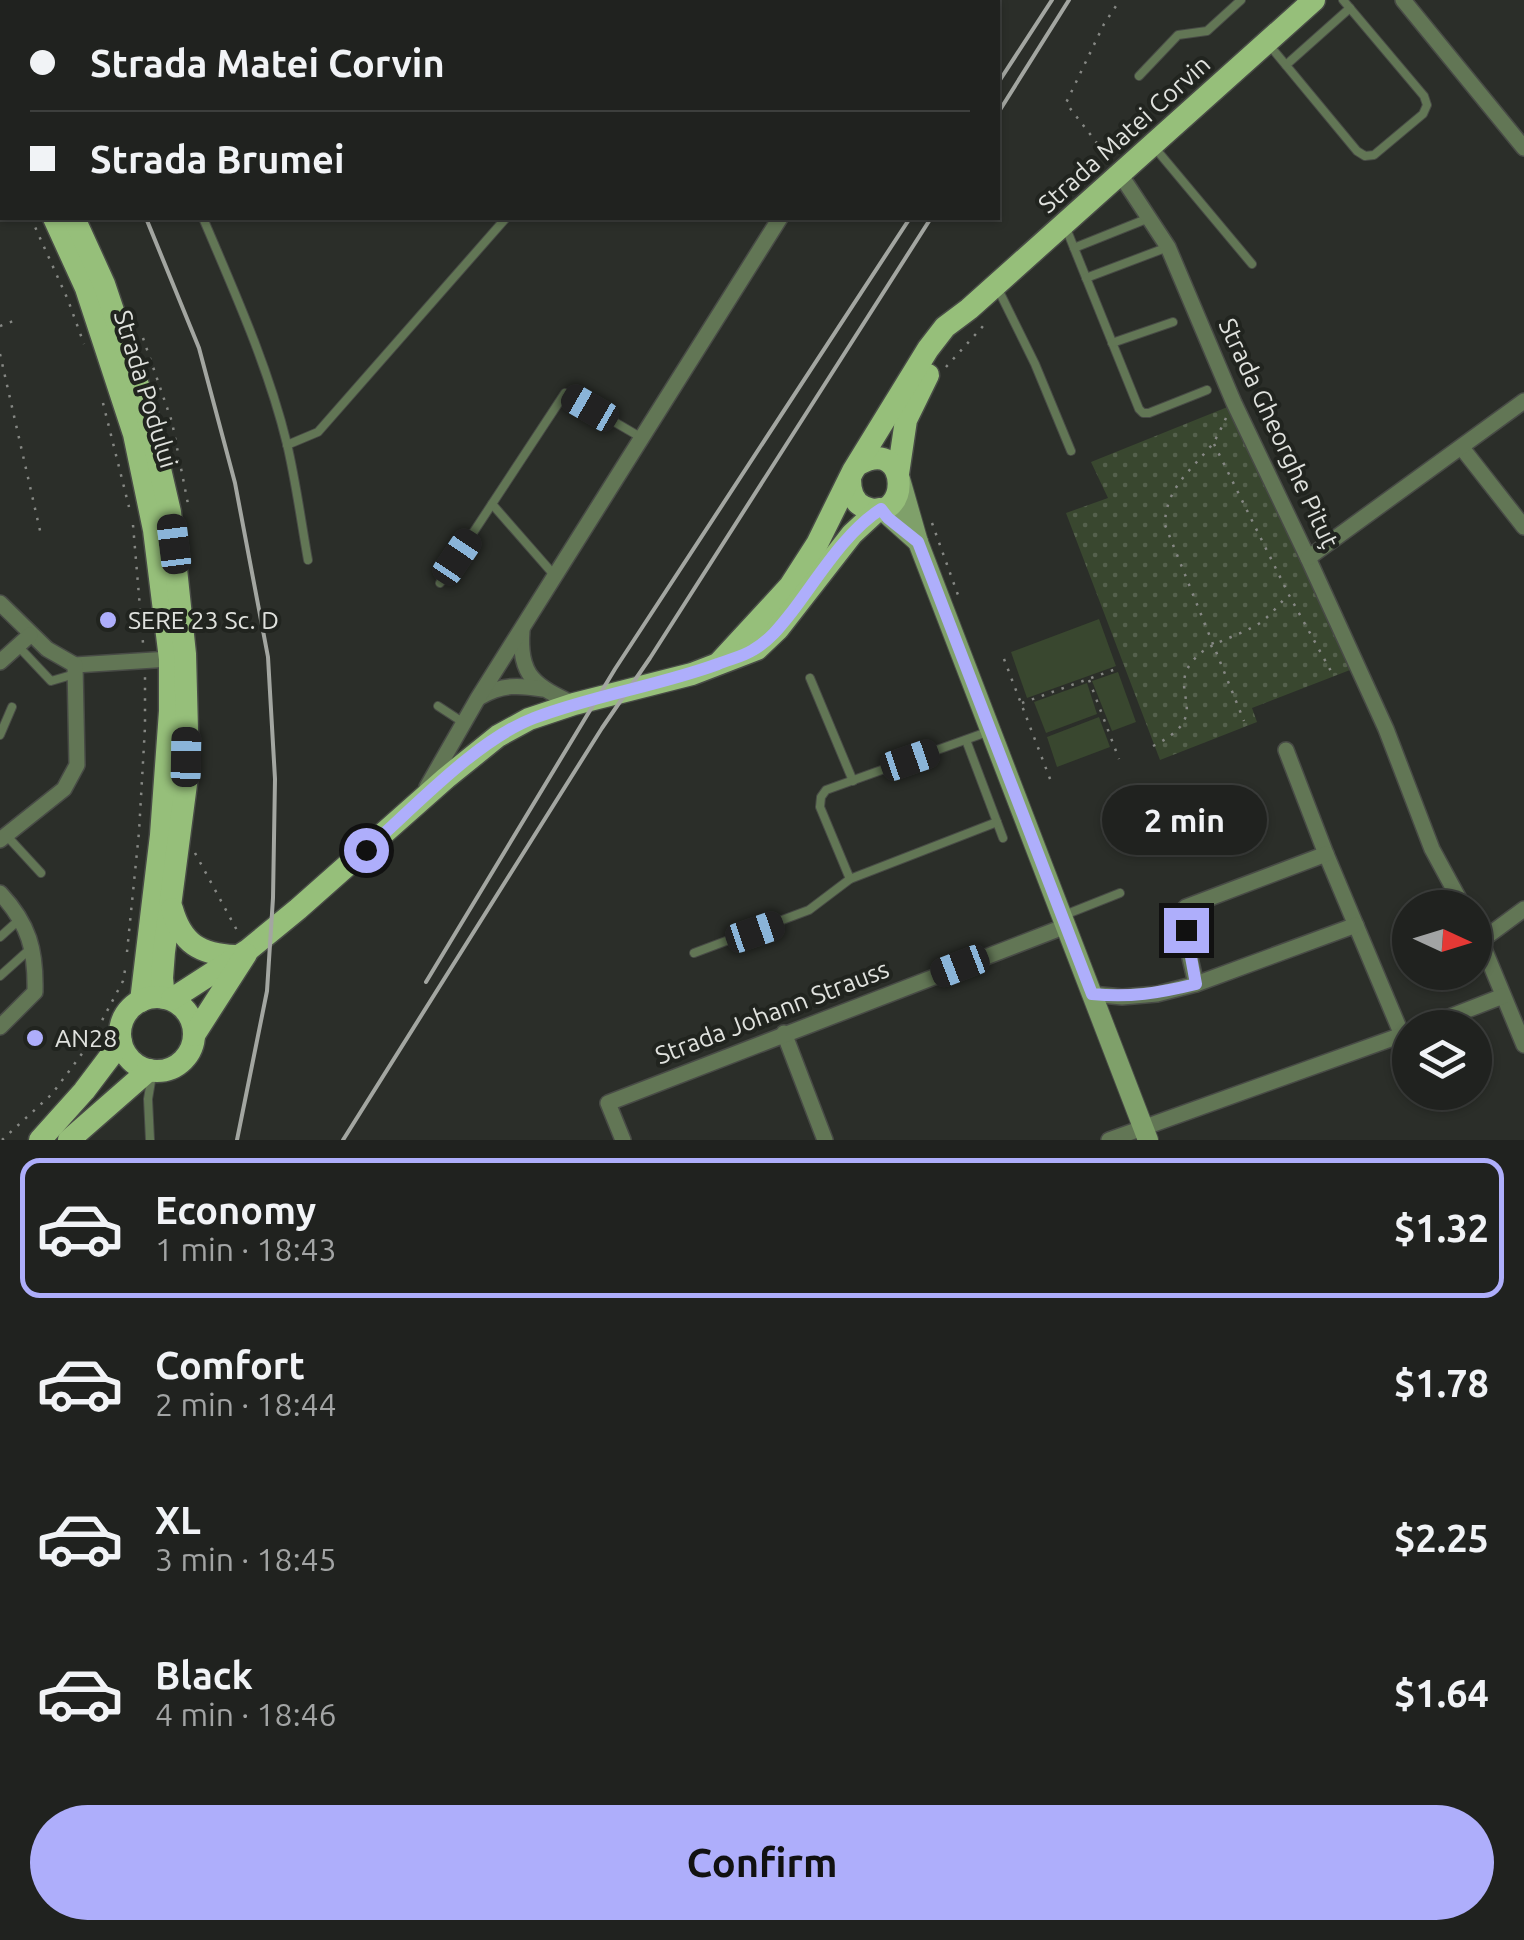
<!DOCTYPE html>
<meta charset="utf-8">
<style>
body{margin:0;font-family:Ubuntu,sans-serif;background:#282a28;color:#f1f3f6;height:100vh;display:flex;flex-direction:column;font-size:38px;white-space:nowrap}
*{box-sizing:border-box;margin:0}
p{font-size:32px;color:#a2a4a4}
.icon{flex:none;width:55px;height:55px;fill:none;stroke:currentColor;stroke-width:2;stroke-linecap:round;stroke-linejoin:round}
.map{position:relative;height:1140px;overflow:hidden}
.details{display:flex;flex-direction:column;background:#20221f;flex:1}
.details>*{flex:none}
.banner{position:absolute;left:0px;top:0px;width:1000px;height:220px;box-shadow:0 2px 8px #0004,0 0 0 2px #3d3f3d;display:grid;align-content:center;height:220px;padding:0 30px;background:#20221f}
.needle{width:65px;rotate:94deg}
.fabs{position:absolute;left:1392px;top:890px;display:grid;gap:20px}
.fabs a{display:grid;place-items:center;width:100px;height:100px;border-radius:50%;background:#20221f;box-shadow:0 2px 8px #0004,0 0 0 2px #3d3f3d;font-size:50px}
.end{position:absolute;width:45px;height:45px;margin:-22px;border:12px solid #aeaefb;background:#111;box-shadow:0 0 0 5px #111}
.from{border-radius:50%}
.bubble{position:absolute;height:70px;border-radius:35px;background:#20221f;box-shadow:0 2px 8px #0004,0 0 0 2px #3d3f3d;font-size:32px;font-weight:600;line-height:70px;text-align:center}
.car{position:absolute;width:30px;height:60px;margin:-30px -15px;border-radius:12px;box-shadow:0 0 8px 2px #0007;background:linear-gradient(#222 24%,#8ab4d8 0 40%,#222 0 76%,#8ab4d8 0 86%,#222 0)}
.banner b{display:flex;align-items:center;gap:35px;height:95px;font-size:38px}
.banner b+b{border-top:2px solid #3d3f3d}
.banner i{width:25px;height:25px;background:#f1f3f6}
ul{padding:18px 0 0;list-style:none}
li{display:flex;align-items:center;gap:30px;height:140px;margin:0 20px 15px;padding:0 10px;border:5px solid transparent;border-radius:20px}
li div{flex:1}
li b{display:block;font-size:38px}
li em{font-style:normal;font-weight:600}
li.active{border-color:#aeaefb}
li>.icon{width:90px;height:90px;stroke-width:1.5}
.cta{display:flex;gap:20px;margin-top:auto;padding:20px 30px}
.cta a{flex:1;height:115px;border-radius:60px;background:#aeaefb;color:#111;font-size:40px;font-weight:600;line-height:115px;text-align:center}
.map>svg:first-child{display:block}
.park{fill:url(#park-dots)}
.pitch{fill:#39472f}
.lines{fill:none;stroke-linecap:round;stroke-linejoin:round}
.service-casing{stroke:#484b46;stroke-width:10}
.minor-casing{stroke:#484b46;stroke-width:18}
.secondary-casing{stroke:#484b46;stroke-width:22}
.primary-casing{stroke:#484b46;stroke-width:25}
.path{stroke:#868884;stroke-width:2.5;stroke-dasharray:2.5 8;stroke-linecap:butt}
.service{stroke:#627655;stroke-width:8}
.minor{stroke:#627655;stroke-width:15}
.secondary{stroke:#7fa06a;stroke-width:20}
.primary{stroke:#96bf7a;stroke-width:22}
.rail{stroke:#a3a6a1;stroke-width:4}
.route{stroke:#aeaefb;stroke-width:12}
.poi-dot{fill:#aeaefb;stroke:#21241f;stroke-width:4}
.labels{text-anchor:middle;stroke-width:8;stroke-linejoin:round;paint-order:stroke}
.street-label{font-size:25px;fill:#e0e2de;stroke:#21241f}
.poi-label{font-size:25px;fill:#e0e2de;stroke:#21241f;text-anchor:start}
</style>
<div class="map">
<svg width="1524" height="1140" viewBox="0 0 1524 1140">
<defs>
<pattern id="park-dots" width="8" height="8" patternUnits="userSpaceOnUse" patternTransform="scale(2.5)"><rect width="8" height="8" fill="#39472f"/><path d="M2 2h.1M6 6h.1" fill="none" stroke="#55614d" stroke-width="1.8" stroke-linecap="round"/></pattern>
</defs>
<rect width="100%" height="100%" fill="#2b2e29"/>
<!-- park -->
<path class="park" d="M1230,406L1350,670L1252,708L1257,722L1160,760L1066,513L1108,498L1091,462Z"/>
<!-- pitch -->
<g class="pitch">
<path d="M1099,619L1116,666L1027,698L1011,652Z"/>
<path d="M1118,672L1136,722L1112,731L1092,681Z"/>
<path d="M1087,683L1097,714L1046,733L1034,702Z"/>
<path d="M1099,717L1110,747L1057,767L1047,737Z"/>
</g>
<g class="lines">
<!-- service casing -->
<g class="service-casing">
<g id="service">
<path d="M91,0L92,2"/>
<path d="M695,2H696"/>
<path d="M1270,46L1357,151L1365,156L1374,155L1423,114L1427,105L1424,96L1343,0"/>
<path d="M1286,65L1350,8"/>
<path d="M1139,76L1178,35L1207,31L1241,0"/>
<path d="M1155,148L1252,264"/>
<path d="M203,218C234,291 268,366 287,444C296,482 301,521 308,560"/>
<path d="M1066,228L1139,409L1143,413H1149L1207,390"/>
<path d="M1074,248L1149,218"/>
<path d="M1086,278L1168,247"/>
<path d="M998,289L1035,364L1071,451"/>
<path d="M1112,343L1173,322"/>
<path d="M287,445L318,432L506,218"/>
<path d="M492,504L555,576"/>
<path d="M440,583L565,393L642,438"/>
<path d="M18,646L51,681L75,674"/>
<path d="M810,678L853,781"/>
<path d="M438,706L464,723"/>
<path d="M0,735L12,707"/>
<path d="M966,740L1003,838"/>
<path d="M6,835L41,873"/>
<path d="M850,879L820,807L821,797L826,790L987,732"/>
<path d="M1062,916L1120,893"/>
<path d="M0,937L20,919"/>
<path d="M694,953L809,910L850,879L997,822"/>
<path d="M0,976L30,949"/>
<path d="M150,1140L148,1099L152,1075"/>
</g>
</g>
<!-- minor casing -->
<g class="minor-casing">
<g id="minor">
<path d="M1403,0L1524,148"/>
<path d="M914,2L916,0"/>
<path d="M1120,174L1168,247L1234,403L1308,558L1386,729L1432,849L1464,908"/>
<path d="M1462,448L1524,527"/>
<path d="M1308,558L1524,401"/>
<path d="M0,603L47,649L75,665L170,659"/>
<path d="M522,630C518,677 536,686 574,704"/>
<path d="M0,662L30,635"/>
<path d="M480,697C502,684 519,685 543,689"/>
<path d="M1286,750L1326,854L1402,1035"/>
<path d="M427,787L478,698L780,218"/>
<path d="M0,840L64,789L77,765L75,665"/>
<path d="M0,893C29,924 36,950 35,992L0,1027"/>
<path d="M1475,927L1524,1045"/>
<path d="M1482,940L1524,909"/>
<path d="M1196,984L1180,914L1186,907L1326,854"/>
<path d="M1092,994L1122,997L1157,994L1196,984L1356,925"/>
<path d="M1421,1028L1503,996"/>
<path d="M784,1033L825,1140"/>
<path d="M623,1140L608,1103L1066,926"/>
<path d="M1109,1140L1410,1032"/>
</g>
</g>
<!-- secondary casing -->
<g class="secondary-casing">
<g id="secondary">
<path d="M900,479L918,542L1148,1140"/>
<path d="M881,509L918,542"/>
</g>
</g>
<!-- primary casing -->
<g class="primary-casing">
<g id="primary">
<path d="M0,85L2,89"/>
<path d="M0,118L2,121"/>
<path d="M54,218L86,288L134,434L154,530L170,659V711L161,835L141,1001"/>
<path d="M74,218L104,284L146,409L170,512L185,654L187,730L186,784L164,952L162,978L164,998"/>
<path d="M898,474L906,420L928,375"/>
<path d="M850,479C850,491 853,502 864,507C911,528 911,435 859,464"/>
<path d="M719,663L790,586L817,544L853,471L928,349L945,327L969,309L1314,0"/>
<path d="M172,909C182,944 200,954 235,956"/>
<circle cx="157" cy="1034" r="37"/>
<path d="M172,999L248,950L298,909L446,778L498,736L529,719L574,704L692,674L757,649L778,629L852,534L879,509"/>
<path d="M194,1035L246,954"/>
<path d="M40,1140L84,1091L121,1042"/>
<path d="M69,1140L149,1070"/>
</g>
</g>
<!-- path -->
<g class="path">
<path d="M0,61L2,65"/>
<path d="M0,160L2,164"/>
<path d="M1110,160L1066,103L1104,24L1120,0"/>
<path d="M31,218L68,300L84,344"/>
<path d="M0,326L16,320"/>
<path d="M143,338L172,422L188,504"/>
<path d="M0,354L41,535"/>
<path d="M946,367L984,325L981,321"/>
<path d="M103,403L129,507"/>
<path d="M1226,418C1221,428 1217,439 1210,447C1189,472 1165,490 1165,525L1244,721"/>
<path d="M1214,444L1289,595L1332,673"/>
<path d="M932,523L958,595"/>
<path d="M133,525L143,643"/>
<path d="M1004,659L1052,784"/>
<path d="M1089,680L1119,759"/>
<path d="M1022,703L1116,669"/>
<path d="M1153,746C1215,715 1168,695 1191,663C1206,643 1231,639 1251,628C1265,622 1276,608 1286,597"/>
<path d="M195,853L239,934"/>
<path d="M127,952L139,832L145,727V676"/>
<path d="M2,1140L52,1094L90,1043L123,981L125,970"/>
</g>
<!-- service -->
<use href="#service" class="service"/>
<!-- minor -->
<use href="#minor" class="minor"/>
<!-- secondary -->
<use href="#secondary" class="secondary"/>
<!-- primary -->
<use href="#primary" class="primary"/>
<!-- rail -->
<g class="rail">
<path d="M28,0L30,2"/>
<path d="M998,83L1052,0"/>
<path d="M998,113L1069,0"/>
<path d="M146,218L199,348L235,483L268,657L275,779L273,898L267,991L237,1140"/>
<path d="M426,982L615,669L910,218"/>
<path d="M343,1140L602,728L650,658L931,218"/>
</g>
</g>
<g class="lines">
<!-- route -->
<path class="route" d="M366,850C413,809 476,740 534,718C594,695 658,686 718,664C730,659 742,657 753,650C769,641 780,627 791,613C818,578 844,533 881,509L888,518L918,542L1092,994C1130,998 1159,993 1196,984L1186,930"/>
</g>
<!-- markers -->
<g class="poi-dot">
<circle cx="108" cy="620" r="10"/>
<circle cx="35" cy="1038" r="10"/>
</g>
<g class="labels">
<!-- street labels -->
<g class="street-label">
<text transform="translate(1124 134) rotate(-42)" y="9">Strada Matei Corvin</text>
<text transform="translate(146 389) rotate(73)" y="9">Strada Podului</text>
<text transform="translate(1279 433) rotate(65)" y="9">Strada Gheorghe Pituț</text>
<text transform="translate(772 1012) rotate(-21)" y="9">Strada Johann Strauss</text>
</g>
<!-- poi labels -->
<g class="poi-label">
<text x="128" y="629">SERE 23 Sc. D</text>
<text x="55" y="1047">AN28</text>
</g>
</g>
</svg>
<div class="fabs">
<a><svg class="needle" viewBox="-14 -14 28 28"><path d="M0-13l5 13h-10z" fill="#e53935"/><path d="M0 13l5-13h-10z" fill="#a2a4a4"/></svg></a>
<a><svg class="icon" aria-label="layers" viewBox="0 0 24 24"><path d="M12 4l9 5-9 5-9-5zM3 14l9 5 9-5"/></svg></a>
</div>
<i class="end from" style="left:366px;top:850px"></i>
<i class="end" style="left:1186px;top:930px"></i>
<div class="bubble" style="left:1102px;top:785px;width:165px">2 min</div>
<i class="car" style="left:590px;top:408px;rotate:300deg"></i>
<i class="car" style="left:174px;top:544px;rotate:353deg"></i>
<i class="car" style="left:457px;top:557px;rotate:34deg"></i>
<i class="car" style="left:186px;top:757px;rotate:1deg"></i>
<i class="car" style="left:910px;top:760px;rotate:71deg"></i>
<i class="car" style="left:755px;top:932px;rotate:71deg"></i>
<i class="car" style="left:960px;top:966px;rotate:249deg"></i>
<div class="banner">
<b><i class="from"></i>Strada Matei Corvin</b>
<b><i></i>Strada Brumei</b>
</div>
</div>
<section class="details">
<ul>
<li class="active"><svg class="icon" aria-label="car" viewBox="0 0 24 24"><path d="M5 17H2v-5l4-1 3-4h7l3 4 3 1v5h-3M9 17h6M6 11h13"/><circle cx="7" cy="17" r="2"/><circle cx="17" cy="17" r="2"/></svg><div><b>Economy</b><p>1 min · 18:43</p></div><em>$1.32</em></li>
<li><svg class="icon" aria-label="car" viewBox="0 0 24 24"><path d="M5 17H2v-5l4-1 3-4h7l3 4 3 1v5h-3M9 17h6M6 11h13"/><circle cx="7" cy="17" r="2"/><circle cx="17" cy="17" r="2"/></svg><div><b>Comfort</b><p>2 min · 18:44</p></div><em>$1.78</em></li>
<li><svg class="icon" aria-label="car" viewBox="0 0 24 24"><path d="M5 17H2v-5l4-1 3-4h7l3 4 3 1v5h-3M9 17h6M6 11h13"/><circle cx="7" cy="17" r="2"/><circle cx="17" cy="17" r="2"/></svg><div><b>XL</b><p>3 min · 18:45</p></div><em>$2.25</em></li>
<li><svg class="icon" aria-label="car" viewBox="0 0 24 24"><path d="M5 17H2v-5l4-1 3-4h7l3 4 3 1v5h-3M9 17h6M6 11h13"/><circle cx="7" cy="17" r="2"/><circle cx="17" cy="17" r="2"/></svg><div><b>Black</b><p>4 min · 18:46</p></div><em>$1.64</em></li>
</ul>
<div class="cta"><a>Confirm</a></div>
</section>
